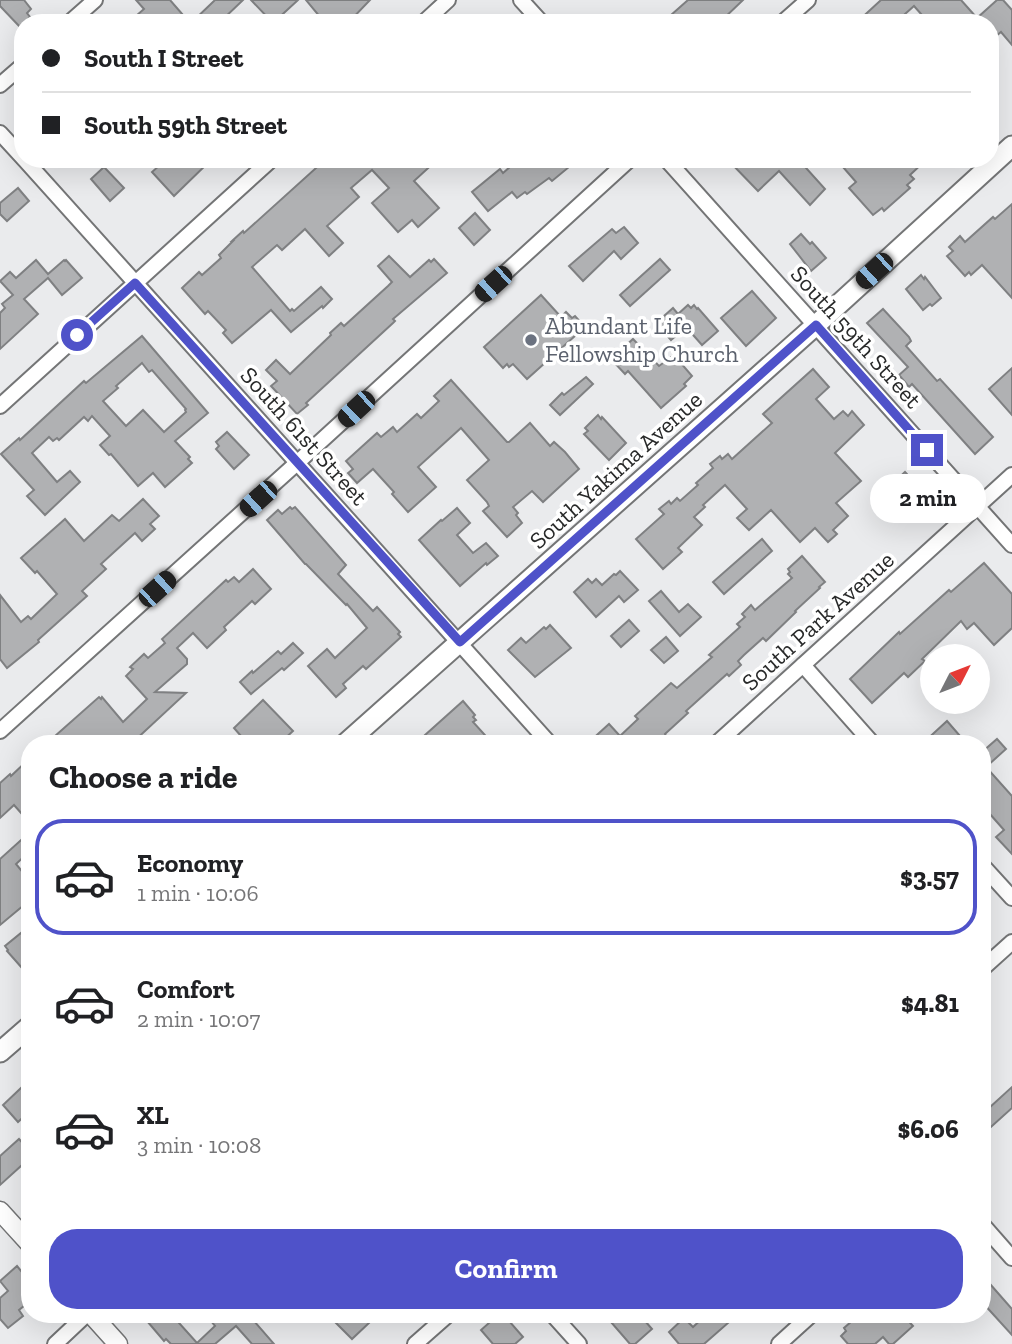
<!DOCTYPE html>
<meta charset="utf-8">
<style>
body{margin:0;font-family:"Zilla Slab",serif;background:#f2f2f2;color:#202124;height:100vh;display:flex;flex-direction:column;font-size:26px;white-space:nowrap}
*{box-sizing:border-box;margin:0}
p{font-size:23px;color:#757577}
.icon{flex:none;width:38px;height:38px;fill:none;stroke:currentColor;stroke-width:2;stroke-linecap:round;stroke-linejoin:round}
.map{position:relative;flex:1;overflow:hidden}
.sheet{position:absolute;left:21px;top:735px;width:970px;height:588px;display:flex;flex-direction:column;background:#fff;border-radius:28px;box-shadow:0 7px 28px #0002}
.sheet>*{flex:none}
.hud{position:absolute;left:14px;top:14px;width:985px;height:154px;border-radius:28px;box-shadow:0 7px 28px #0002;display:grid;align-content:center;height:154px;padding:0 28px;background:#fff}
.needle{width:46px;rotate:48deg}
.buttons{position:absolute;left:920px;top:644px;display:grid;gap:14px}
.buttons a{display:grid;place-items:center;width:70px;height:70px;border-radius:50%;background:#fff;box-shadow:0 7px 28px #0002;font-size:35px}
.end{position:absolute;width:32px;height:32px;margin:-16px;border:9px solid #4f52c9;background:#fff;box-shadow:0 0 0 4px #fff}
.from{border-radius:50%}
.bubble{position:absolute;height:49px;border-radius:24px;background:#fff;box-shadow:0 7px 28px #0002;font-size:23px;font-weight:700;line-height:49px;text-align:center}
.car{position:absolute;width:21px;height:42px;margin:-21px -10px;border-radius:9px;box-shadow:0 0 5px 2px #0007;background:linear-gradient(#222 24%,#8ab4d8 0 40%,#222 0 76%,#8ab4d8 0 86%,#222 0)}
.hud b{display:flex;align-items:center;gap:24px;height:66px;font-size:26px}
.hud b+b{border-top:2px solid #e0e0e0}
.hud i{width:18px;height:18px;background:#202124}
ul{padding:0;list-style:none}
li{display:flex;align-items:center;gap:21px;height:116px;margin:0 14px 10px;padding:0 14px;border:4px solid transparent;border-radius:28px}
li div{flex:1}
li b{display:block;font-size:26px}
li em{font-style:normal;font-weight:700}
li.on{border-color:#4f52c9}
li>.icon{width:63px;height:63px;stroke-width:1.5}
h2{padding:0 28px;font-size:32px;line-height:84px}
.action{display:flex;gap:14px;margin-top:auto;padding:14px 28px}
.action a{flex:1;height:80px;border-radius:28px;background:#4f52c9;color:#fff;font-size:28px;font-weight:700;line-height:80px;text-align:center}
.map>svg:first-child{display:block}
.building{fill:#b0b1b3;stroke:#7f8082;stroke-width:2;fill-rule:evenodd}
.lines{fill:none;stroke-linecap:round;stroke-linejoin:round}
.minor-casing{stroke:#747576;stroke-width:18}
.tertiary-casing{stroke:#747576;stroke-width:21}
.secondary-casing{stroke:#747576;stroke-width:23}
.minor{stroke:#fff;stroke-width:14}
.tertiary{stroke:#fff;stroke-width:18}
.secondary{stroke:#fff;stroke-width:19}
.route{stroke:#4f52c9;stroke-width:9}
.worship-dot{fill:#6b7280;stroke:#fff;stroke-width:2.5}
.labels{text-anchor:middle;stroke-width:7;stroke-linejoin:round;paint-order:stroke}
.worship-label{font-size:24px;fill:#5b616d;stroke:#fff;text-anchor:start}
.street-label{font-size:24px;fill:#282929;stroke:#fff}
</style>
<div class="map">
<svg width="1012" height="1344" viewBox="0 0 1012 1344">
<rect width="100%" height="100%" fill="#eaebed"/>
<!-- building -->
<g class="building">
<path d="M0,0H24L31,9L27,13L30,17L20,27L0,6Z"/>
<path d="M136,0H170L190,23H128L144,9Z"/>
<path d="M215,0H243L219,23H191Z"/>
<path d="M251,0H298L273,23Z"/>
<path d="M306,0H370L348,23H325Z"/>
<path d="M688,0H743L719,23H662Z"/>
<path d="M881,0H961L977,18L997,0H1003L1012,10V45L1001,32L990,41V23H929L914,6L895,23H856Z"/>
<path d="M155,159H212L174,196L152,172L160,165Z"/>
<path d="M326,159H438L414,181L439,208L418,227L412,220L398,232L372,203L389,188L372,170L351,188L359,197L327,226L343,243L329,256L305,229L282,250L277,245L252,267L290,311L292,309L294,311L321,287L332,299L323,308L322,306L291,332L271,310L232,343L223,333L226,330L208,311L205,314L182,288L199,272L202,275L221,258L219,255L233,241H232L243,231L244,233Z"/>
<path d="M519,159H562L569,167L552,181L549,178L527,194L525,192L517,198L512,192L488,211L472,192L500,169L503,173Z"/>
<path d="M727,159H798L825,189L810,205L779,171L758,191Z"/>
<path d="M836,159H927L910,175L914,179L907,185L910,188L884,211L882,208L873,215L849,188L856,182Z"/>
<path d="M104,167L124,188L110,201L91,179Z"/>
<path d="M18,188L29,201L7,221L0,214V203Z"/>
<path d="M1012,204V298L982,265L971,275L969,272L965,276L947,256L953,251L949,247L960,236L965,242L993,217L995,219Z"/>
<path d="M475,213L490,230L474,245L459,228Z"/>
<path d="M624,227L638,243L621,259L614,251L583,281L569,266L612,229L616,233Z"/>
<path d="M801,234L810,244L812,242L826,258L811,271L790,244Z"/>
<path d="M389,256L410,277L429,260L431,262L434,259L447,273L393,319L395,321L393,323L306,403L308,405L297,414L271,386L277,381L266,370L276,360L290,374L331,335L330,333L341,323L344,326L388,286L392,282L378,266Z"/>
<path d="M660,259L670,270L630,306L620,295Z"/>
<path d="M36,260L48,274L64,260L65,261L66,260L82,278L62,295L48,278L24,299L38,314L0,349V313L5,308L2,304L13,295L0,281L10,272L16,278Z"/>
<path d="M921,275L924,279L925,277L941,298L932,306L930,304L923,310L906,289Z"/>
<path d="M752,291L776,318L746,346L721,318Z"/>
<path d="M541,295L561,317L566,312L572,318L575,316L585,327L527,379L513,364L509,367L507,364L503,368L484,347Z"/>
<path d="M688,305L691,308L694,305L697,309L698,308L718,331L702,345L686,327L671,340L656,323L673,308L678,314Z"/>
<path d="M883,309L909,337L911,341L906,346L937,381L940,379L993,437L975,454L912,384L909,387L899,375L908,367L867,323Z"/>
<path d="M142,336L208,413L175,441L190,457L188,459L192,463L165,487L153,473L138,486L111,454L109,455L100,445L110,436L92,416L88,421L84,417L59,440L57,438L53,441L49,437L32,453L57,482L70,471L80,482L45,515L27,496L34,490L1,454L19,438L20,440L84,381L86,383ZM142,363L149,372L152,370L186,409L185,410L186,412L164,432L143,410L126,426L103,401L118,388L116,386Z"/>
<path d="M633,339L659,366L674,355L692,376L684,384L686,386L661,408L628,371L625,374L611,359Z"/>
<path d="M1012,368V415L989,389Z"/>
<path d="M813,369L829,387L816,399L834,419L843,411L848,416L852,411L864,425L835,453L861,481L836,503L848,516L833,530L837,534L828,542L815,528L800,542L771,510L749,530L737,518L747,509L725,485L703,505L705,507L694,517L702,525L678,548L682,552L663,569L636,539L664,514L659,509L669,501L671,504L677,498L680,501L698,485L696,483L713,468L710,464L720,456L722,459L728,454L732,459L772,423L763,414Z"/>
<path d="M586,377L593,384L560,415L550,405L562,393L564,395Z"/>
<path d="M451,380L507,442H509L530,423L550,446L554,442L565,452L579,469L543,502L532,491L513,507L518,513L516,515L522,523L507,537L483,511L489,506L487,502L467,480L489,460L461,428L418,467L436,487L408,512L392,494L394,492L373,469L357,483L348,473L353,469L346,461L377,433L381,437L393,427L397,432L417,414L421,418L439,401L434,396Z"/>
<path d="M598,415L601,419L602,417L626,443L609,460L584,434L588,431L585,428Z"/>
<path d="M227,432L249,455L234,469L216,449L219,446L216,442Z"/>
<path d="M905,472L925,494L909,510L889,487Z"/>
<path d="M143,499L159,516L150,524L155,529L142,541L135,533L101,564L106,569L82,591L87,596L38,640L39,642L7,668L0,659V595L21,622L28,616L31,619L57,594L37,571L35,573L21,558L65,519L84,541L112,515L119,521Z"/>
<path d="M290,507L292,509L295,507L346,565L338,574L373,611L377,607L400,632L398,634L401,637L366,669L363,666L343,684L346,688L336,697L308,666L327,649L335,658L367,628L347,604L346,605L306,564H305L267,520L278,510L282,514Z"/>
<path d="M457,508L470,523L457,535L473,553L486,543L498,556L487,565L486,563L460,586L419,540L441,520L442,521Z"/>
<path d="M762,539L772,551L724,594L713,582Z"/>
<path d="M802,556L825,582L819,587L820,588L795,611L796,612L766,641L763,638L744,655L738,661L741,665L729,676L727,674L686,711L688,713L665,734L666,736L657,744H587L609,724L620,736L638,719L635,716L671,683L677,688L712,657L709,655L740,627L737,624L745,617L742,614L751,605L755,610L792,578L788,574L790,572L788,569Z"/>
<path d="M984,563L1012,594V628L994,645L974,623L967,629L961,621L922,659L925,661L908,677L904,673L872,703L850,679L899,632L900,634L949,590L951,592Z"/>
<path d="M253,569L271,589L255,604L252,601L224,627L226,630L207,648L193,633L177,648L187,659V664L155,692L186,693L131,744H46L99,697L101,699L102,697L123,722L147,699L126,676L133,669L130,667L144,654L148,658L165,643L162,639L226,580L228,582L234,577L239,582Z"/>
<path d="M620,571L638,590L624,602L619,596L596,617L574,592L588,579L592,583L596,579L602,585L614,574L616,575Z"/>
<path d="M661,591L679,612L688,604L701,617L680,636L649,601Z"/>
<path d="M629,620L639,631L621,647L611,636Z"/>
<path d="M550,625L571,648L535,677L508,650L521,638L526,643L544,627L546,629Z"/>
<path d="M666,637L678,651L664,663L651,650Z"/>
<path d="M293,643L303,653L284,670L282,668L251,694L240,682L252,671L253,673L278,651L281,654Z"/>
<path d="M263,700L293,731L279,744H232L241,736L234,728Z"/>
<path d="M463,701L475,715L473,717L476,720L473,722L493,744H415Z"/>
<path d="M947,721L967,744H922Z"/>
<path d="M997,739L1006,749L986,767L1012,796V854L996,837L1004,830L982,805V752Z"/>
<path d="M30,758V823L14,805L0,818V783L10,774L11,776Z"/>
<path d="M30,832V851L16,864L30,881V900L0,925V859Z"/>
<path d="M21,933L30,943V977L7,951L8,950L5,946Z"/>
<path d="M1012,1087V1108L982,1135V1100L989,1108Z"/>
<path d="M21,1088L30,1098V1111L18,1122L3,1105Z"/>
<path d="M19,1139L30,1151V1176L21,1166L0,1185V1156Z"/>
<path d="M17,1266L30,1282V1301L19,1310L23,1316L8,1328L0,1319V1298L8,1291L0,1281Z"/>
<path d="M990,1284L1012,1309V1335L982,1302V1291Z"/>
<path d="M141,1314H171L197,1343L215,1326L211,1321L218,1314H248L274,1344H252L236,1326L215,1344H171L166,1339L164,1341Z"/>
<path d="M327,1314H362L370,1322L352,1339Z"/>
<path d="M499,1314H503L523,1337L515,1344H493L481,1330Z"/>
<path d="M604,1314H639L652,1329L635,1344H630Z"/>
<path d="M707,1314H720L728,1323L704,1344H679L669,1332L684,1318L693,1327Z"/>
<path d="M860,1314H902L913,1326L893,1344H889L883,1337L875,1344H848L841,1336L846,1331L844,1328Z"/>
</g>
<g class="lines">
<!-- minor casing -->
<g class="minor-casing">
<g id="minor">
<path d="M521,0L542,23"/>
<path d="M69,23L95,0"/>
<path d="M423,23L448,0"/>
<path d="M782,23L808,0"/>
<path d="M0,85L23,65"/>
<path d="M0,133L23,158"/>
<path d="M24,159L550,744"/>
<path d="M666,159L1012,545"/>
<path d="M0,406L272,159"/>
<path d="M803,665L873,744"/>
<path d="M0,731L298,462L630,159"/>
<path d="M716,744L1012,475"/>
<path d="M982,865L1012,898"/>
<path d="M982,969L1012,942"/>
<path d="M982,1224L1012,1258"/>
<path d="M552,1314L579,1344"/>
<path d="M55,1344L87,1314"/>
<path d="M415,1344L449,1314"/>
<path d="M779,1344L812,1314"/>
</g>
</g>
<!-- tertiary casing -->
<g class="tertiary-casing">
<g id="tertiary">
<path d="M0,1211L30,1244"/>
<path d="M91,1314L118,1344"/>
</g>
</g>
<!-- secondary casing -->
<g class="secondary-casing">
<g id="secondary">
<path d="M345,744L816,325L1012,146"/>
<path d="M0,1052L30,1026"/>
</g>
</g>
<!-- minor -->
<use href="#minor" class="minor"/>
<!-- tertiary -->
<use href="#tertiary" class="tertiary"/>
<!-- secondary -->
<use href="#secondary" class="secondary"/>
</g>
<g class="lines">
<!-- route -->
<path class="route" d="M77,335L135,283L460,642L816,325L927,450"/>
</g>
<!-- markers -->
<circle class="worship-dot" cx="531" cy="340" r="7"/>
<g class="labels">
<!-- worship labels -->
<g class="worship-label">
<text x="545" y="334">Abundant Life<tspan x="545" dy="28">Fellowship Church</tspan></text>
</g>
<!-- street labels -->
<g class="street-label">
<text transform="translate(856 337) rotate(48)" y="8">South 59th Street</text>
<text transform="translate(304 436) rotate(48)" y="8">South 61st Street</text>
<text transform="translate(616 470) rotate(-42)" y="8">South Yakima Avenue</text>
<text transform="translate(818 621) rotate(-42)" y="8">South Park Avenue</text>
</g>
</g>
</svg>
<div class="buttons">
<a><svg class="needle" viewBox="-14 -14 28 28"><path d="M0-13l5 13h-10z" fill="#e53935"/><path d="M0 13l5-13h-10z" fill="#757577"/></svg></a>
</div>
<i class="end from" style="left:77px;top:335px"></i>
<i class="end" style="left:927px;top:450px"></i>
<div class="bubble" style="left:870px;top:474px;width:116px">2 min</div>
<i class="car" style="left:874px;top:271px;rotate:228deg"></i>
<i class="car" style="left:493px;top:284px;rotate:228deg"></i>
<i class="car" style="left:356px;top:409px;rotate:227deg"></i>
<i class="car" style="left:258px;top:499px;rotate:228deg"></i>
<i class="car" style="left:157px;top:589px;rotate:48deg"></i>
<div class="hud">
<b><i class="from"></i>South I Street</b>
<b><i></i>South 59th Street</b>
</div>
<section class="sheet">
<h2>Choose a ride</h2>
<ul>
<li class="on"><svg class="icon" aria-label="car" viewBox="0 0 24 24"><path d="M5 17H2v-5l4-1 3-4h7l3 4 3 1v5h-3M9 17h6M6 11h13"/><circle cx="7" cy="17" r="2"/><circle cx="17" cy="17" r="2"/></svg><div><b>Economy</b><p>1 min · 10:06</p></div><em>$3.57</em></li>
<li><svg class="icon" aria-label="car" viewBox="0 0 24 24"><path d="M5 17H2v-5l4-1 3-4h7l3 4 3 1v5h-3M9 17h6M6 11h13"/><circle cx="7" cy="17" r="2"/><circle cx="17" cy="17" r="2"/></svg><div><b>Comfort</b><p>2 min · 10:07</p></div><em>$4.81</em></li>
<li><svg class="icon" aria-label="car" viewBox="0 0 24 24"><path d="M5 17H2v-5l4-1 3-4h7l3 4 3 1v5h-3M9 17h6M6 11h13"/><circle cx="7" cy="17" r="2"/><circle cx="17" cy="17" r="2"/></svg><div><b>XL</b><p>3 min · 10:08</p></div><em>$6.06</em></li>
</ul>
<div class="action"><a>Confirm</a></div>
</section>
</div>
